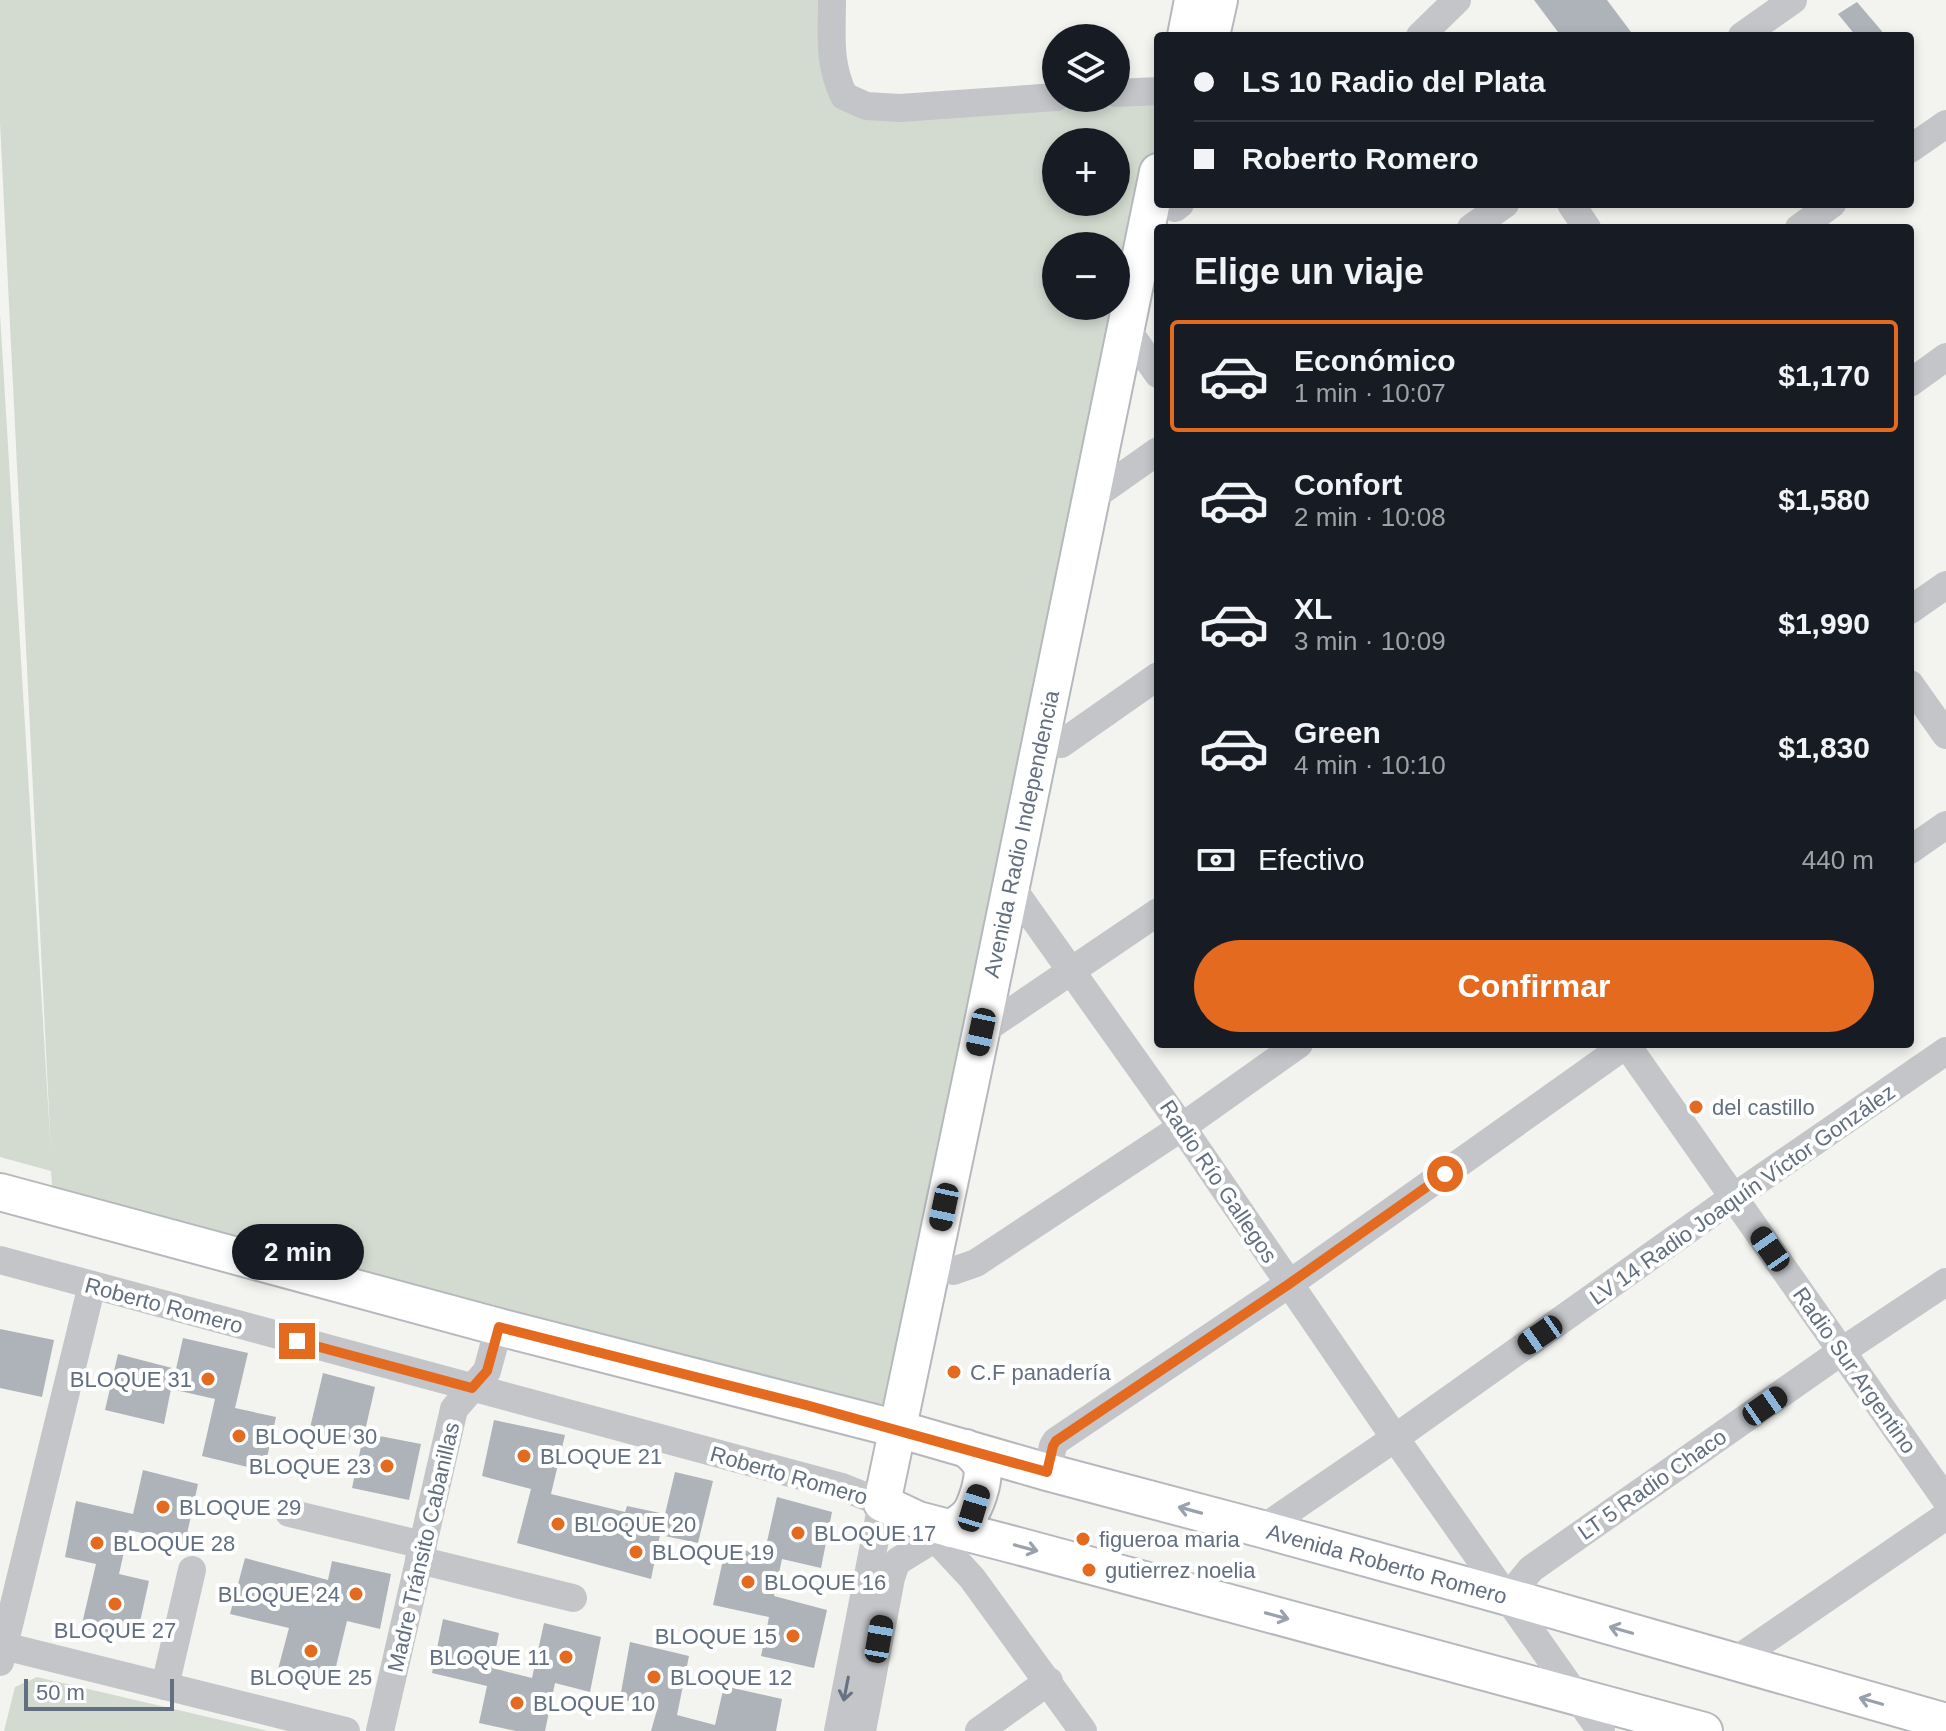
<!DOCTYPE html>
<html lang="es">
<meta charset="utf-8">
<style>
body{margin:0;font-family:Arial,sans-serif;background:#20242c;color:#f1f3f6;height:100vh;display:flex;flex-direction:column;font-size:30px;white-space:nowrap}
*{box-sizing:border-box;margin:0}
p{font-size:26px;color:#9ea1a6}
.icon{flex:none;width:44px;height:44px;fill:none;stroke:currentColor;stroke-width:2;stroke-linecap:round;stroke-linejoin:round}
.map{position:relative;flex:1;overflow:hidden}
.sheet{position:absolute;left:1154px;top:224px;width:760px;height:824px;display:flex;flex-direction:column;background:#171b24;border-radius:8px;box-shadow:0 4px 12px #0003}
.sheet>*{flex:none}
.top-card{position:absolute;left:1154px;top:32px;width:760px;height:176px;border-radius:8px;box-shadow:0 4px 12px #0003;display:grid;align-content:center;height:176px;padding:0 40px;background:#171b24}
.buttons{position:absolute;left:1042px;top:24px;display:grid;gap:16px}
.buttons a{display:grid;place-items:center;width:88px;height:88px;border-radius:50%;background:#171b24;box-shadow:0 4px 12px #0003;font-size:40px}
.scale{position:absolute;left:24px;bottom:20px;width:150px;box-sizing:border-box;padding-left:8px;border:4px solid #626f81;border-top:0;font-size:22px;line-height:28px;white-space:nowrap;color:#626f81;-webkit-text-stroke:6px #fff;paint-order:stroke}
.end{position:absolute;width:36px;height:36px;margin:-18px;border:10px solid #e46a1f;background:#fff;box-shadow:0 0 0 4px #fff}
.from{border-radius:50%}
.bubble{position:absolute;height:56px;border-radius:28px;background:#171b24;box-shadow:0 4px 12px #0003;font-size:26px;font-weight:800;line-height:56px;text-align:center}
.car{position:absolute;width:24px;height:48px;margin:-24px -12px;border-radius:10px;box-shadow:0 0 6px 2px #0007;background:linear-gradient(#222 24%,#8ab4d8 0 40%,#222 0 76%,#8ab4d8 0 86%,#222 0)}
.top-card b{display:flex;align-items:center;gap:28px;height:76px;font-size:30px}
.top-card b+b{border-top:2px solid #363941}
.top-card i{width:20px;height:20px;background:#f1f3f6}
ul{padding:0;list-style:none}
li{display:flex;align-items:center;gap:24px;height:112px;margin:0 16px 12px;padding:0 24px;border:4px solid transparent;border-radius:8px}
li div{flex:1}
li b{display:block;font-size:30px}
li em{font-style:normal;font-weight:800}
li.on{border-color:#e46a1f}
li>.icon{width:72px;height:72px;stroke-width:1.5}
h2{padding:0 40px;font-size:36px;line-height:96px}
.pay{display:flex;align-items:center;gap:20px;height:88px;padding:0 40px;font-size:30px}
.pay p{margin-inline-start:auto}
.button{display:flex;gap:16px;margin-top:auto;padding:16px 40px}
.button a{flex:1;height:92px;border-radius:48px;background:#e46a1f;color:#fff;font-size:32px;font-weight:800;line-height:92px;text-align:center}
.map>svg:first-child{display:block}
.green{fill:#d3dbd0;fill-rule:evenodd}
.building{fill:#aeb3b9}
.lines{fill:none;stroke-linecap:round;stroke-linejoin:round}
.major-casing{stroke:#b5b8bc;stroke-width:40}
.minor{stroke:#c3c5c9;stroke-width:28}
.major{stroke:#fff;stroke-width:36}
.oneway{stroke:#99a1ad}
.oneway2{stroke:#677385}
.route{stroke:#e46a1f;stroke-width:10}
.poi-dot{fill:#e46a1f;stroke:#fff;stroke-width:3}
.labels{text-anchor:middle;stroke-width:8;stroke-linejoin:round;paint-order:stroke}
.street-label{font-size:22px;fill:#626f81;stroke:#fff}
.poi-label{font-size:22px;fill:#626f81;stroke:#fff;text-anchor:start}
</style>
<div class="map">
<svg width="1946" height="1731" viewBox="0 0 1946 1731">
<rect width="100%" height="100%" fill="#f3f4ef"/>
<!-- green -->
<g class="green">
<path d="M0,0H827L828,50L866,109L1072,98H1116L1158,93V153L892,1420L53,1200L51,1171L0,1157V314L51,1153L0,123ZM1056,142H1116V202H1056ZM1056,246H1116V306H1056Z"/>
<path d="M37,1677L268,1731H4L15,1687Z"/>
</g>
<!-- building -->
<g class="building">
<path d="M1534,0H1607L1634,36H1561Z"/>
<path d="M1857,2L1886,36H1856L1838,14Z"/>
<path d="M0,1329L54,1340L42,1397L0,1388Z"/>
<path d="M183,1338L248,1353L235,1408L276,1417L264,1471L202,1456L215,1399L171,1389L164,1424L105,1410L118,1354L176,1369Z"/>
<path d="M323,1373L375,1387L362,1444L309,1432Z"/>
<path d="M494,1420L565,1435L551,1494L625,1512L627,1506L665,1514L675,1472L713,1481L698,1543L660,1535L651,1579L517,1543L531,1489L482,1476Z"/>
<path d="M364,1433L421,1444L409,1500L352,1488Z"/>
<path d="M143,1470L198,1484L185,1543L129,1530L119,1574L149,1581L136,1640L81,1628L96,1564L65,1557L76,1501L133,1514Z"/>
<path d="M777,1497L832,1512L821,1568L782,1559L774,1596L827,1610L814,1668L761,1656L769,1617L713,1605L726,1546L764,1555Z"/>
<path d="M245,1558L328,1580L332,1561L391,1574L380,1629L347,1621L331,1687L277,1673L289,1628L230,1614Z"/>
<path d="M443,1619L499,1633L492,1668L532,1678L544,1623L601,1637L590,1692L555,1683L545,1731H516L479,1723L487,1686L432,1673Z"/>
<path d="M630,1642L689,1656L677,1715L715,1725L724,1686L782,1699L776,1731H651L657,1710L620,1698Z"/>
</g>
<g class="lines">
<!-- major casing -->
<g class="major-casing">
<g id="major">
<path d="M1186,36L1193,0"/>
<path d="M1211,36L1219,0"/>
<path d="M1158,172L981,1032L882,1503L918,1520L1018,1546L1704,1731"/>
<path id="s1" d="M0,1192L499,1327L898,1429L1047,1472L1262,1529L1508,1597L1946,1722"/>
<path d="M951,1529C956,1525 962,1522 967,1517C975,1509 985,1480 982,1468C980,1460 973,1454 966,1448"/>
</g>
</g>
<!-- minor -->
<g class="minor">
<path d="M832,0C832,36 828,62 844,96L866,106L900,108L1056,97"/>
<path d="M1420,36L1457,0"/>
<path d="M1742,36L1793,0"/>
<path d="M1116,93L1158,91"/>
<path d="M1910,149L1946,124"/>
<path d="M1571,204L1587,228"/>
<path d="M1175,208L1180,204"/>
<path d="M1471,228L1505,204"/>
<path d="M1799,228L1832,204"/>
<path d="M1126,328L1158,374"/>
<path d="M1910,383L1946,357"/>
<path d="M1090,499L1158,451"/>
<path d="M1910,610L1946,585"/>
<path d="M1910,684L1946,735"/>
<path d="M1061,744L1158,676"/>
<path d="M1910,850L1946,825"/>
<path d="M1010,885L1182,1127L1395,1438L1601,1731"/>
<path d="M981,1032L1158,912"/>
<path d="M1626,1044L1946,1500"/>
<path d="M0,1260L842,1487L882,1503L838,1731"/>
<path d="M953,1271L976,1263L1182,1127L1299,1044"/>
<path d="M1047,1472L1053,1446L1056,1441L1289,1284L1627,1044"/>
<path d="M289,1513L423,1545"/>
<path d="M918,1520L972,1578L1083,1731"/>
<path d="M1262,1529L1395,1438L1734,1197L1946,1051"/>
<path d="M419,1560L573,1598"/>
<path d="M1508,1597L1531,1569L1842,1351L1946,1282"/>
<path d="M0,1645L346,1731"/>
<path d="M0,1662L92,1285"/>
<path d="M1733,1662L1946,1516"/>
<path d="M165,1686L192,1570"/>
<path d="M380,1731L454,1409L487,1371L499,1327"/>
<path d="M862,1731L891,1578L895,1566L898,1561L950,1529"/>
<path d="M979,1731L1049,1681"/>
</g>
<!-- major -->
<use href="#major" class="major"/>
</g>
<!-- one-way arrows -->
<defs><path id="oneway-shaft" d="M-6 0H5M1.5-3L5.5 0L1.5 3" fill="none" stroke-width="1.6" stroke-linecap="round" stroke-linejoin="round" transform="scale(2)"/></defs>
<g class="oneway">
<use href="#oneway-shaft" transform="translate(1190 1510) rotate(-165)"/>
<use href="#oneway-shaft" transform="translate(1026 1548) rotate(15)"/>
<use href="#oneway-shaft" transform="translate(1277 1616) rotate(15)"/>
<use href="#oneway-shaft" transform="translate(1621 1630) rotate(-164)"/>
<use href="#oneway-shaft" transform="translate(1871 1701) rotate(-164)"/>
</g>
<use class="oneway2" href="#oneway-shaft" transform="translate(846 1689) rotate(101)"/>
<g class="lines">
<!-- route -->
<path class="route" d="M297,1341L472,1388L487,1371L499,1327L806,1405L1047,1472L1053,1446L1056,1441L1289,1284L1445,1174"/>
</g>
<!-- markers -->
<g class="poi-dot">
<circle cx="1696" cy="1107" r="8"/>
<circle cx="954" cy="1372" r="8"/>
<circle cx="208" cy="1379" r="8"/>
<circle cx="239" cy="1436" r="8"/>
<circle cx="524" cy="1456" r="8"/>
<circle cx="387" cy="1466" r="8"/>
<circle cx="163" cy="1507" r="8"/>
<circle cx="558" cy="1524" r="8"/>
<circle cx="798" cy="1533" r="8"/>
<circle cx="1083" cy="1539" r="8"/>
<circle cx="97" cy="1543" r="8"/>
<circle cx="636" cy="1552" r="8"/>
<circle cx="1089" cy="1570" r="8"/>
<circle cx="748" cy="1582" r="8"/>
<circle cx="356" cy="1594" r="8"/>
<circle cx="115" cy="1604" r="8"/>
<circle cx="793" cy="1636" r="8"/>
<circle cx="311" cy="1651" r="8"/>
<circle cx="566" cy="1657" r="8"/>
<circle cx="654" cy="1677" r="8"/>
<circle cx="517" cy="1703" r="8"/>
</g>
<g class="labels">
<!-- street labels -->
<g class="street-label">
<text transform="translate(1021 834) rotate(-78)" y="8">Avenida Radio Independencia</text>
<text transform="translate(1219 1181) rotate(56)" y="8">Radio Río Gallegos</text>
<text transform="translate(1742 1194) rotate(-35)" y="8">LV 14 Radio Joaquín Víctor González</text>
<text transform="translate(164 1305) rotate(15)" y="8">Roberto Romero</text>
<text transform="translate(1855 1370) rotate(55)" y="8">Radio Sur Argentino</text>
<text transform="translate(789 1475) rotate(16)" y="8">Roberto Romero</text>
<text transform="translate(1652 1484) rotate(-35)" y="8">LT 5 Radio Chaco</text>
<text transform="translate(423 1547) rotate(-77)" y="8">Madre Tránsito Cabanillas</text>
<text dy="8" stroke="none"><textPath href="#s1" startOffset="1436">Avenida Roberto Romero</textPath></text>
</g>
<!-- poi labels -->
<g class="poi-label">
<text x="1712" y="1115">del castillo</text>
<text x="970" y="1380">C.F panadería</text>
<text x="192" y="1387" text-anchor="end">BLOQUE 31</text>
<text x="255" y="1444">BLOQUE 30</text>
<text x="540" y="1464">BLOQUE 21</text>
<text x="371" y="1474" text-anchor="end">BLOQUE 23</text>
<text x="179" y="1515">BLOQUE 29</text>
<text x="574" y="1532">BLOQUE 20</text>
<text x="814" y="1541">BLOQUE 17</text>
<text x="1099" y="1547">figueroa maria</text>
<text x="113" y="1551">BLOQUE 28</text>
<text x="652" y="1560">BLOQUE 19</text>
<text x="1105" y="1578">gutierrez noelia</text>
<text x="764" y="1590">BLOQUE 16</text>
<text x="340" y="1602" text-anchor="end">BLOQUE 24</text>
<text x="115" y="1638" text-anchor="middle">BLOQUE 27</text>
<text x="777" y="1644" text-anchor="end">BLOQUE 15</text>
<text x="550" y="1665" text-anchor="end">BLOQUE 11</text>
<text x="311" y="1685" text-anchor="middle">BLOQUE 25</text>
<text x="670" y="1685">BLOQUE 12</text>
<text x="533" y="1711">BLOQUE 10</text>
</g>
</g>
</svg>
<div class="buttons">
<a><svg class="icon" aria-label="layers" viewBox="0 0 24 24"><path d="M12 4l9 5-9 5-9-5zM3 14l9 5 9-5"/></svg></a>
<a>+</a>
<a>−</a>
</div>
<div class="scale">50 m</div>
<i class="end from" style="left:1445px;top:1174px"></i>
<i class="end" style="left:297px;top:1341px"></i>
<div class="bubble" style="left:232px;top:1224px;width:132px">2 min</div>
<i class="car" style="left:981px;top:1032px;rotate:192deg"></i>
<i class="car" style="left:944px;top:1207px;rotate:192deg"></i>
<i class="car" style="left:1770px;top:1249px;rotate:325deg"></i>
<i class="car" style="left:1540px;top:1335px;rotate:235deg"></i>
<i class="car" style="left:1765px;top:1406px;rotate:55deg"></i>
<i class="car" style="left:974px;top:1508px;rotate:17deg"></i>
<i class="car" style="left:879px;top:1639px;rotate:10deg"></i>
<div class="top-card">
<b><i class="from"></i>LS 10 Radio del Plata</b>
<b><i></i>Roberto Romero</b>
</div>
<section class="sheet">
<h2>Elige un viaje</h2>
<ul>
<li class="on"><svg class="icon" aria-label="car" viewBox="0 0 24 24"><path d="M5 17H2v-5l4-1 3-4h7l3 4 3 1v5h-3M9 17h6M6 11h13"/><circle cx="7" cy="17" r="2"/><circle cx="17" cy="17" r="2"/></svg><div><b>Económico</b><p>1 min · 10:07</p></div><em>$1,170</em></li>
<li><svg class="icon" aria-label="car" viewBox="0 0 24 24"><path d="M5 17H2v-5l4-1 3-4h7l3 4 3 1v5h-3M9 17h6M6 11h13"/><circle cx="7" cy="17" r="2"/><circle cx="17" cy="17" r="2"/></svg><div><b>Confort</b><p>2 min · 10:08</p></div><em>$1,580</em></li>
<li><svg class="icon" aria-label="car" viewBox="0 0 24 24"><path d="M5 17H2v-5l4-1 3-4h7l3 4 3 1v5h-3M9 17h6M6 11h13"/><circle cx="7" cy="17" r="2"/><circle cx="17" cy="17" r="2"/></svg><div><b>XL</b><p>3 min · 10:09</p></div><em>$1,990</em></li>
<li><svg class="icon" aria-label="car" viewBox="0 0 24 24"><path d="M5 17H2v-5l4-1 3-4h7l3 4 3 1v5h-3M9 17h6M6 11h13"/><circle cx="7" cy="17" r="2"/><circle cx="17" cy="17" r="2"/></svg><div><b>Green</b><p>4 min · 10:10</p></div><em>$1,830</em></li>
</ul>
<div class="pay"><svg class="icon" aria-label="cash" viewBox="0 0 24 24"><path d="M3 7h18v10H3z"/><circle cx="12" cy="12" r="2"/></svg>Efectivo<p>440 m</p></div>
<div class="button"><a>Confirmar</a></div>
</section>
</div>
